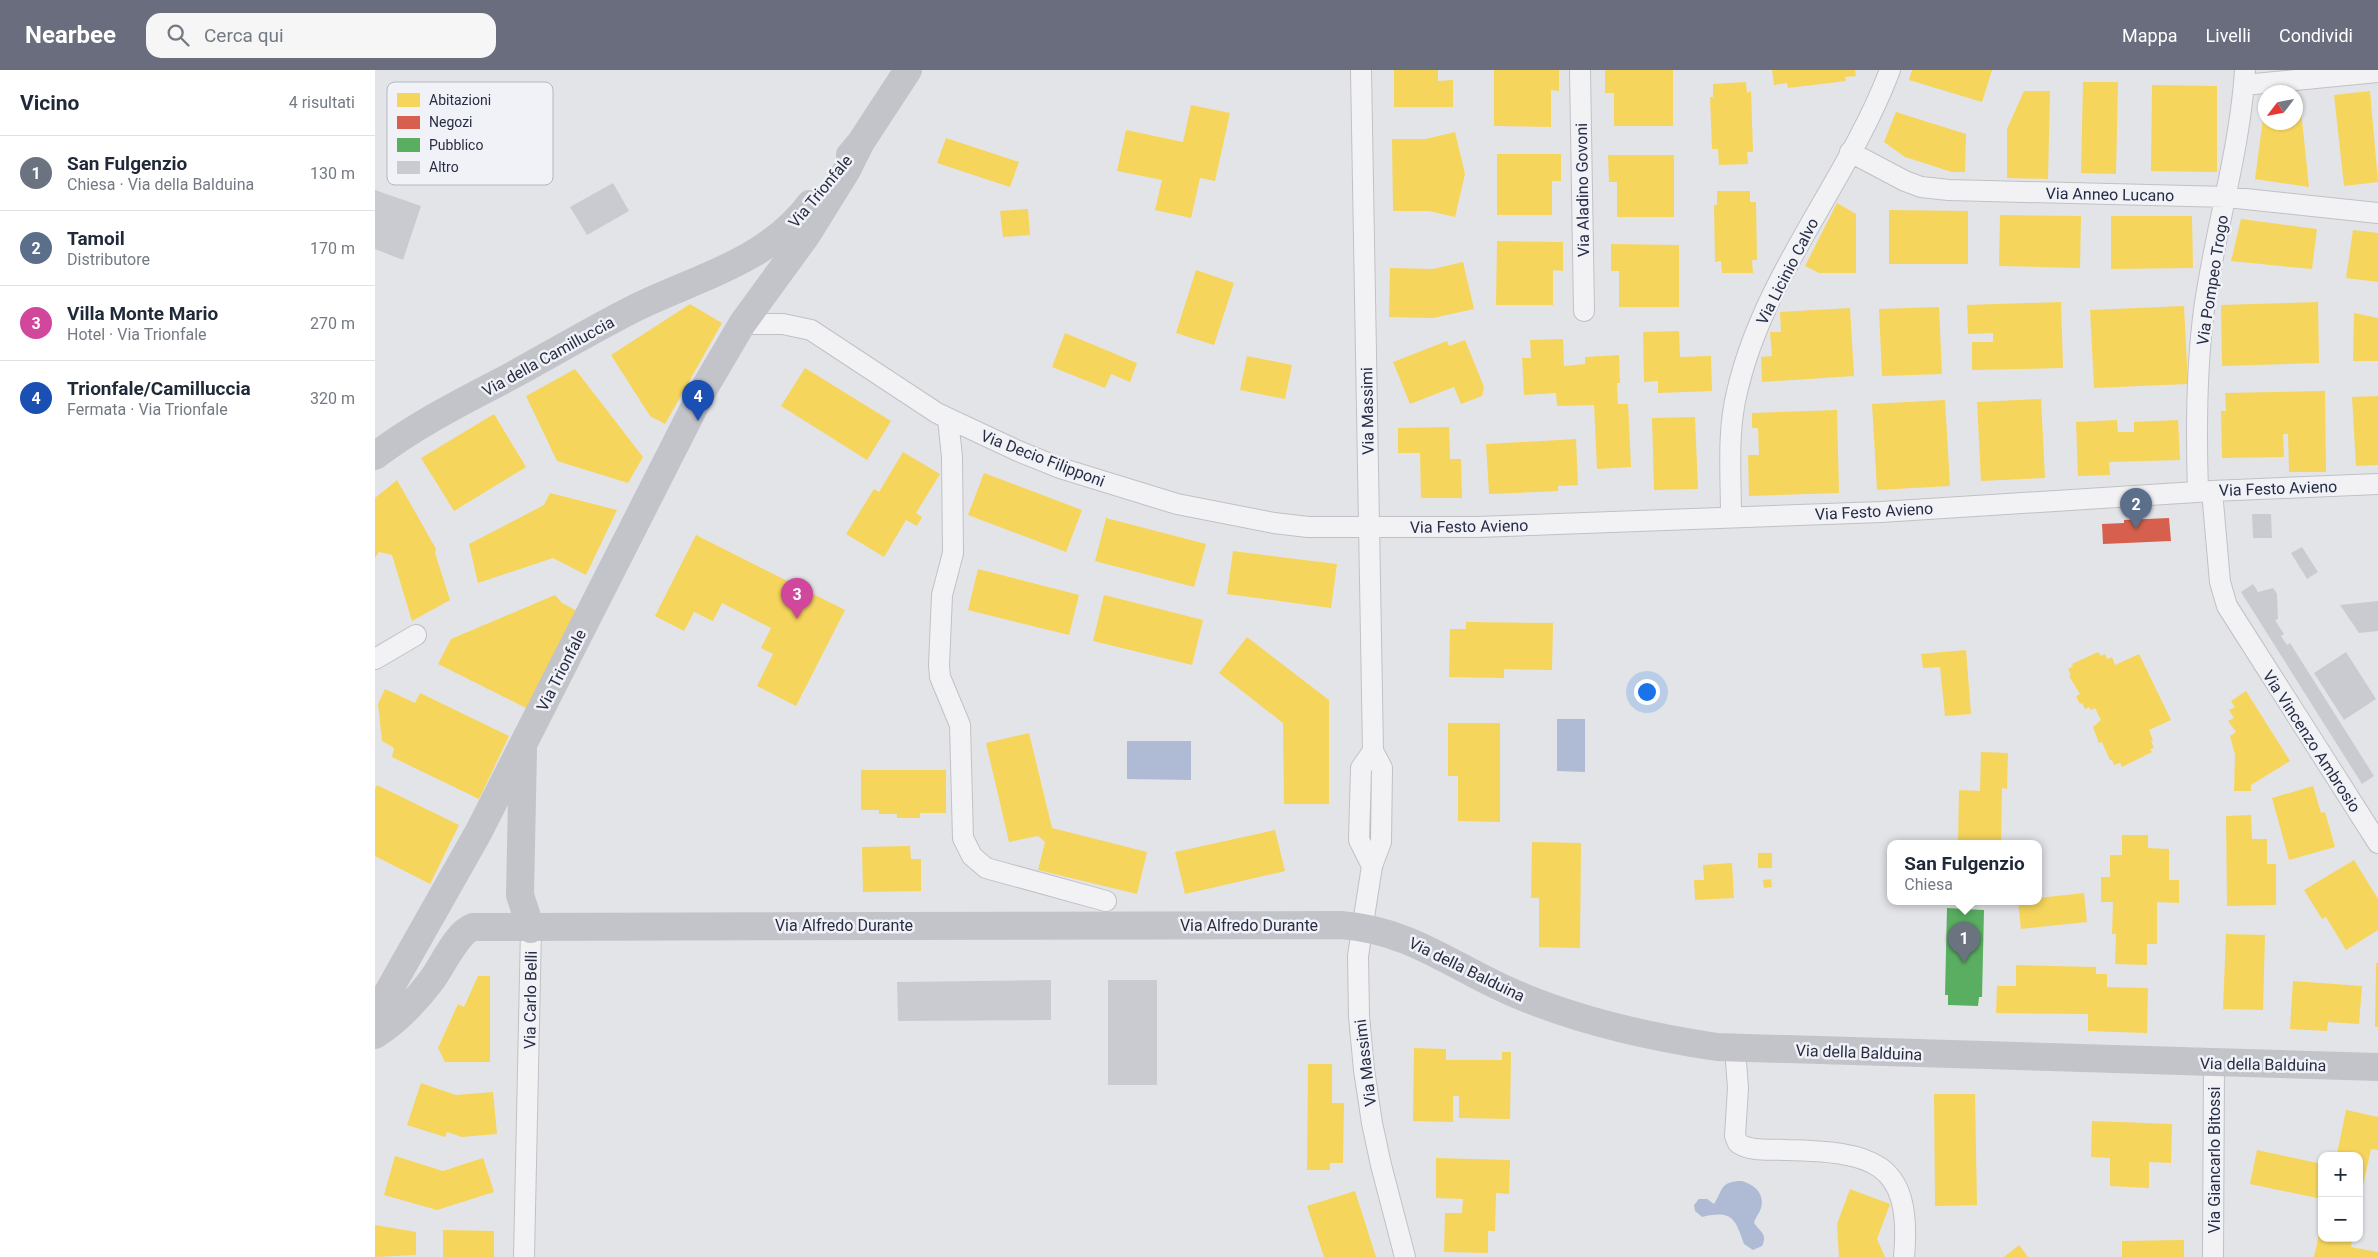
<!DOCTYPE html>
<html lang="it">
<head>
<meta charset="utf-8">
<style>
	body { margin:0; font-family:Roboto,sans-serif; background:#f6f6f7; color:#1f2937 }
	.controls { position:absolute; right:15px; bottom:15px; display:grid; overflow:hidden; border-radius:10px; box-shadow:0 1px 4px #0004 }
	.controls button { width:45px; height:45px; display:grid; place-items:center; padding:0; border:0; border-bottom:1px solid #e0e1e3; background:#fff; color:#1f2937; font:25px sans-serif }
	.compass { position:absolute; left:1883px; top:15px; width:45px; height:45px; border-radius:50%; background:#fff; box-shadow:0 1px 4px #0004; rotate:238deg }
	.you { position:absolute; left:1271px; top:621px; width:18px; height:18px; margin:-12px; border:4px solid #fff; border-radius:50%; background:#1a73e8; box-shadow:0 0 0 8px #1a73e833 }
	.badge { display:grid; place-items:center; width:32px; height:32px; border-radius:50%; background:#696d7d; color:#fff; font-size:16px; font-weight:700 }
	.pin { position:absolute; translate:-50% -41px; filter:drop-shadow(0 1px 2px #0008) }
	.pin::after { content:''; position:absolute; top:26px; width:18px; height:15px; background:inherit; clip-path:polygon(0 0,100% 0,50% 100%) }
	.popup { position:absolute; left:1512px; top:770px; width:155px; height:65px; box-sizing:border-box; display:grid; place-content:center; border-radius:10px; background:#fff; filter:drop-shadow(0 1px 4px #0005); font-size:16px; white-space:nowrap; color:#747a83 }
	.popup b { font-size:19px; color:#1f2937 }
	.popup::after { content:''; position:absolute; left:50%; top:100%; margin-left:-10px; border:10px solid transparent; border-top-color:#fff }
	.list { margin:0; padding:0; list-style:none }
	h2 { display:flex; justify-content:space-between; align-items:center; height:65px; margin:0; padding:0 20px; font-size:21px }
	h2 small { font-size:16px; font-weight:400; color:#747a83 }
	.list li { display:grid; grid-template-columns:32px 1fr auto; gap:15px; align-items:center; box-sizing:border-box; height:75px; padding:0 20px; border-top:1px solid #e0e1e3 }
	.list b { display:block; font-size:19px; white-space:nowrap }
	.list p { margin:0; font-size:16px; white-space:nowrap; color:#747a83 }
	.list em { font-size:16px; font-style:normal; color:#747a83 }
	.icon { flex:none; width:28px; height:28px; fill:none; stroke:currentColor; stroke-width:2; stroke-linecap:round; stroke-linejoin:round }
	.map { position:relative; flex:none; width:2003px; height:1187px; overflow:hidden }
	header { display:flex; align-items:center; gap:30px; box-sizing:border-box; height:70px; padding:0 25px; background:#696d7d; color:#fff }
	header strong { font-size:24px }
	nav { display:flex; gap:28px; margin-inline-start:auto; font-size:18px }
	.search { width:350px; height:45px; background:#f6f6f7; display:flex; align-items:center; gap:12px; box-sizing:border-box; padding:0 18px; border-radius:15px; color:#747a83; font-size:19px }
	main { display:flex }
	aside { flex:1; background:#fff }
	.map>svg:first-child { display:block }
	.water { fill:#afbbd5 }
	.homes { fill:#f6d55c }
	.shops { fill:#d6604d }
	.public { fill:#5aae61 }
	.building { fill:#cacbd0 }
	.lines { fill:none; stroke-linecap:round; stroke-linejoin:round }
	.street-casing { stroke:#c0c1c6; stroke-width:22 }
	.street { stroke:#f2f2f5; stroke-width:20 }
	.secondary { stroke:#c3c4ca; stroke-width:28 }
	.labels { text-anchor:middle; stroke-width:5; stroke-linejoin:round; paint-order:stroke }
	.street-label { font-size:16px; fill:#282d43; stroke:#f0f2f8 }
	.key { fill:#f0f2f8; stroke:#b4b7c2; stroke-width:1 }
	.key-label { font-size:14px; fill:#282d43 }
</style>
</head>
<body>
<header>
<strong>Nearbee</strong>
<div class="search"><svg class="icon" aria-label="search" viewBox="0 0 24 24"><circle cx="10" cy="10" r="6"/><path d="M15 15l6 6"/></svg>Cerca qui</div>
<nav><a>Mappa</a><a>Livelli</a><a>Condividi</a></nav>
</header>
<main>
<aside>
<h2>Vicino<small>4 risultati</small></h2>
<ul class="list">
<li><span class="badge" style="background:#6b7280">1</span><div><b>San Fulgenzio</b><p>Chiesa · Via della Balduina</p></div><em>130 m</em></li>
<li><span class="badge" style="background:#5c6f8a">2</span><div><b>Tamoil</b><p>Distributore</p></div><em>170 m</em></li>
<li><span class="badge" style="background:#d1479c">3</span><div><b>Villa Monte Mario</b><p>Hotel · Via Trionfale</p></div><em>270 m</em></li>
<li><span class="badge" style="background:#1a4fb4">4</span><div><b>Trionfale/Camilluccia</b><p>Fermata · Via Trionfale</p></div><em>320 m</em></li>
</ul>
</aside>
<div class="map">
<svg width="2003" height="1187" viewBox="0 0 2003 1187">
	<rect width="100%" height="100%" fill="#e3e4e8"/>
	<path class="water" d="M 1182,649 L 1210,649 L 1210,702 L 1182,701 Z
		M 752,671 L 816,671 L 816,710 L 752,709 Z
		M 1367,1111 C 1380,1115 1390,1124 1386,1138 C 1384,1144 1380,1148 1379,1153 C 1385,1162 1393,1164 1387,1176 L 1378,1180 L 1369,1174 C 1360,1148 1357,1140 1327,1147 L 1320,1141 L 1319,1135 L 1324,1129 L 1332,1129 L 1339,1134 C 1348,1120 1345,1111 1367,1111 Z"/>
	<path class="homes" d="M 1019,0 L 1063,0 L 1063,11 L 1078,10 L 1078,37 L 1019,37 Z
		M 1119,0 L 1184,0 L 1184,21 L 1176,20 L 1176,57 L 1119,56 Z
		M 1230,0 L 1298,0 L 1298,56 L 1239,56 L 1239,23 L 1230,23 Z
		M 1397,0 L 1480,0 L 1481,6 L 1470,7 L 1471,11 L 1413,18 L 1412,13 L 1399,15 Z
		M 1537,0 L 1617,0 L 1607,32 L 1534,10 Z
		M 1371,12 L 1372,23 L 1376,21 L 1378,82 L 1372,82 L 1373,94 L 1344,95 L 1343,79 L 1337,79 L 1335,27 L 1338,27 L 1338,14 Z
		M 1708,12 L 1743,12 L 1741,104 L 1706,103 Z
		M 1777,15 L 1842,16 L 1842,102 L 1776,101 Z
		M 1649,21 L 1675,21 L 1673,109 L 1632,108 L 1632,59 Z
		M 1995,21 L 2003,112 L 1969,116 L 1959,25 Z
		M 1925,31 L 1934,117 L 1880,109 L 1889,41 L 1890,52 L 1920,52 L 1920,32 Z
		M 816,35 L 855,43 L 840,111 L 825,108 L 816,148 L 780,140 L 787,110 L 742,101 L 751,60 L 808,72 Z
		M 1521,42 L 1591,64 L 1590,102 L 1577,102 L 1530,87 L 1509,72 Z
		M 1080,62 L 1090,104 L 1080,147 L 1054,141 L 1018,141 L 1017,69 L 1051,69 Z
		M 571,68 L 644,92 L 635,117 L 562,93 Z
		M 1122,84 L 1186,84 L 1186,111 L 1177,111 L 1177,145 L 1122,145 Z
		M 1233,85 L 1299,85 L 1299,147 L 1242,147 L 1242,112 L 1234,112 Z
		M 1342,121 L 1375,121 L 1375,132 L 1381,132 L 1382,190 L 1377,190 L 1378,203 L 1347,203 L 1346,191 L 1340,192 L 1339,135 L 1342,135 Z
		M 1462,133 L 1481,144 L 1481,203 L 1444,203 L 1430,196 Z
		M 653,139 L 655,165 L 628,167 L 625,141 Z
		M 1514,140 L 1593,141 L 1593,194 L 1514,194 Z
		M 1625,145 L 1706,146 L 1705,198 L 1624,196 Z
		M 1736,146 L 1817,146 L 1818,198 L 1736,199 Z
		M 1866,149 L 1942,159 L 1937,199 L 1856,191 Z
		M 1978,160 L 2003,163 L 2003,212 L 1971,208 Z
		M 1122,171 L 1188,172 L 1188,201 L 1178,200 L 1178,235 L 1121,235 Z
		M 1236,174 L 1304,175 L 1304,237 L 1244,237 L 1244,201 L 1236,201 Z
		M 1088,192 L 1099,239 L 1058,248 L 1014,247 L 1015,198 L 1058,199 Z
		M 821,200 L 859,213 L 839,275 L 801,263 Z
		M 1686,232 L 1688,298 L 1597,300 L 1597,272 L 1618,272 L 1618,263 L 1593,264 L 1592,235 Z
		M 1943,232 L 1944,293 L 1847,296 L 1846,235 Z
		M 315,234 L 347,253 L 290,354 L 275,346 L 236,285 Z
		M 1809,236 L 1813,314 L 1719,318 L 1715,240 Z
		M 1564,237 L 1567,304 L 1507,306 L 1504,239 Z
		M 1475,238 L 1479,306 L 1387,312 L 1386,287 L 1397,286 L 1395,262 L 1406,262 L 1405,242 Z
		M 1979,243 L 2003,248 L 2003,291 L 1978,291 Z
		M 1304,261 L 1305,287 L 1336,286 L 1337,321 L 1283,323 L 1283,311 L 1269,312 L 1268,262 Z
		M 690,263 L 762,293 L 755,312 L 736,304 L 730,318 L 677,297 Z
		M 1188,269 L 1189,296 L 1210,294 L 1210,287 L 1244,285 L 1245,313 L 1242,313 L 1243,334 L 1253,334 L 1256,397 L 1222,399 L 1219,335 L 1182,336 L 1181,323 L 1149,325 L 1147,288 L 1156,288 L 1155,270 Z
		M 1090,270 L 1109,317 L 1107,326 L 1086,334 L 1079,317 L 1035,334 L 1018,292 L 1072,271 L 1074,276 Z
		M 872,286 L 917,295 L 910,329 L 865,320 Z
		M 430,298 L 516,351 L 492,390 L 406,336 Z
		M 200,299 L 268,387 L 253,413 L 182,391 L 151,326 Z
		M 1950,321 L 1951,402 L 1914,402 L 1913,364 L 1908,364 L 1909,387 L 1847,388 L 1846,341 L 1851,341 L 1850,323 Z
		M 2003,326 L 2003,395 L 1981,396 L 1977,327 Z
		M 1666,329 L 1670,408 L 1606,411 L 1602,332 Z
		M 1570,330 L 1575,416 L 1502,420 L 1497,334 Z
		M 1462,340 L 1464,423 L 1374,426 L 1373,385 L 1384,385 L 1383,358 L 1377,358 L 1377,343 Z
		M 119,344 L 151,397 L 79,441 L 46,388 Z
		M 1320,347 L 1323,419 L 1279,420 L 1277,348 Z
		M 1742,350 L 1743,362 L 1759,362 L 1759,352 L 1803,350 L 1805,390 L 1734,392 L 1735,405 L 1703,406 L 1701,352 Z
		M 1074,357 L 1075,389 L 1086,389 L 1087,428 L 1046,428 L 1045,383 L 1023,383 L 1023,358 Z
		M 1201,369 L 1203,415 L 1183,416 L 1183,421 L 1114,424 L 1111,374 Z
		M 528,382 L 565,404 L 541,443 L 547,447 L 542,456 L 531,450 L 509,487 L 471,464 L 499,419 L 504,422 Z
		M 609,403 L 707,440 L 691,482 L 593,445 Z
		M 22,410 L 61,479 L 60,483 L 75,530 L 37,551 L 17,485 L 4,482 L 0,488 L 0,428 Z
		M 175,423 L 242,440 L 211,505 L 178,488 L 103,513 L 94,474 L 169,435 Z
		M 731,448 L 831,474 L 819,517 L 720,491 Z
		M 321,465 L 470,540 L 421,636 L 382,616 L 398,584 L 386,578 L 396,558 L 347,533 L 338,551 L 319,542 L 309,561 L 280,546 Z
		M 858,481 L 962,494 L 956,538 L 852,524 Z
		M 603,499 L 704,525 L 694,565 L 593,540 Z
		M 180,525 L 187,533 L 202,541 L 153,639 L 63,594 L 76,569 Z
		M 729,525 L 828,550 L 817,595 L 718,571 Z
		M 1091,552 L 1178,553 L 1177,600 L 1129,599 L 1129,608 L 1074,607 L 1075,559 L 1091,559 Z
		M 872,567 L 954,630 L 954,734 L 909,734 L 908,653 L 844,603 Z
		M 1591,580 L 1596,644 L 1570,646 L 1565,597 L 1548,598 L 1546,584 Z
		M 1723,582 L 1726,586 L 1730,584 L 1732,589 L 1737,587 L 1740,595 L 1764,584 L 1796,650 L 1774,660 L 1778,670 L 1776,671 L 1779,678 L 1775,679 L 1777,682 L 1747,697 L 1745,693 L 1739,695 L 1737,690 L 1735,690 L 1727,672 L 1724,673 L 1718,657 L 1726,650 L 1720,638 L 1716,640 L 1714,637 L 1710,639 L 1707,633 L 1705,634 L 1701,626 L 1705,624 L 1694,606 L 1696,605 L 1693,599 L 1698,596 L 1697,594 Z
		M 10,619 L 40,633 L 45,623 L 134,666 L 104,729 L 17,687 L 19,678 L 7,671 L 3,634 Z
		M 1871,621 L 1915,691 L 1876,715 L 1876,721 L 1859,721 L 1860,685 L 1855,666 L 1861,662 L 1853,651 L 1859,648 L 1854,640 L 1860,637 L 1856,631 Z
		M 1073,653 L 1125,653 L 1125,752 L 1083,751 L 1083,706 L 1073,706 Z
		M 654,663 L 677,758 L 772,782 L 762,824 L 663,800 L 670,772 L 663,766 L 634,772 L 611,673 Z
		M 1606,682 L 1633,683 L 1632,719 L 1627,718 L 1626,774 L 1583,774 L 1584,720 L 1605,721 Z
		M 486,700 L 571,700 L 571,743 L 545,743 L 545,748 L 522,748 L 522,744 L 504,744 L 504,740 L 486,740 Z
		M 2,715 L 84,755 L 55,814 L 0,786 L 0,720 Z
		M 1938,716 L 1946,743 L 1950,742 L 1960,777 L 1914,790 L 1897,728 Z
		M 1876,745 L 1877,769 L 1892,769 L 1892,794 L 1901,794 L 1901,835 L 1852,836 L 1851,746 Z
		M 900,760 L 910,801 L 810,824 L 800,782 Z
		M 1747,765 L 1773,765 L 1773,778 L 1794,779 L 1794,810 L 1804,810 L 1804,833 L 1782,832 L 1782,874 L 1772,874 L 1772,895 L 1740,894 L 1741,864 L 1737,864 L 1738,832 L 1726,832 L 1726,807 L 1735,807 L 1735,785 L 1747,785 Z
		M 1157,772 L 1206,773 L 1205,878 L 1164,877 L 1164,828 L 1156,828 Z
		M 535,776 L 536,789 L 546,789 L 546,821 L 488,822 L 487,777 Z
		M 1383,783 L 1397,783 L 1397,798 L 1383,798 Z
		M 1979,790 L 2003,829 L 2003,860 L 1971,880 L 1951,847 L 1947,849 L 1929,820 Z
		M 1357,793 L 1359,828 L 1320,830 L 1319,810 L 1329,810 L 1328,795 Z
		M 1396,809 L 1397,817 L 1389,818 L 1388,810 Z
		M 1709,823 L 1712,852 L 1646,859 L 1643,832 L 1663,832 L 1663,828 Z
		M 1851,864 L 1890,865 L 1888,940 L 1848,939 Z
		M 2001,893 L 2003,893 L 2003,957 L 2000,957 Z
		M 1641,895 L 1721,897 L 1721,904 L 1732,904 L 1732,917 L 1773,918 L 1772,963 L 1713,961 L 1713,944 L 1621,943 L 1622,916 L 1641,916 Z
		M 103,906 L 115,906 L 115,992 L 70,992 L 63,978 L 83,934 L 89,937 Z
		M 1918,911 L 1987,916 L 1984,954 L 1953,952 L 1952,961 L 1915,959 Z
		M 1039,978 L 1071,979 L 1071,990 L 1127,990 L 1127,982 L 1136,982 L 1135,1049 L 1084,1048 L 1084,1026 L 1078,1026 L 1078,1052 L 1038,1051 Z
		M 933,994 L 957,994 L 957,1033 L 969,1033 L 968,1093 L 955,1093 L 955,1100 L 932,1100 Z
		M 46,1013 L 81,1025 L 118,1022 L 122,1064 L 87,1067 L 72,1062 L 70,1067 L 32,1055 Z
		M 1559,1024 L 1600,1024 L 1602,1135 L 1560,1136 Z
		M 1971,1040 L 2003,1047 L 2003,1080 L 1996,1079 L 1985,1130 L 1984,1086 L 1962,1084 Z
		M 1717,1051 L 1797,1054 L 1796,1093 L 1774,1092 L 1774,1118 L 1735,1116 L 1735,1088 L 1716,1087 Z
		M 1882,1080 L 1947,1094 L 1947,1129 L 1875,1114 Z
		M 20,1086 L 68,1101 L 108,1088 L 119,1122 L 62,1140 L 9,1125 Z
		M 1061,1088 L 1135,1090 L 1134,1124 L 1121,1123 L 1120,1161 L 1113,1161 L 1113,1183 L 1069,1182 L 1070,1143 L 1087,1143 L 1088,1129 L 1061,1128 Z
		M 1475,1119 L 1515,1134 L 1502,1169 L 1510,1187 L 1464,1187 L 1462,1154 Z
		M 980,1121 L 1001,1187 L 949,1187 L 932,1136 Z
		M 0,1155 L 41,1162 L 41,1185 L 0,1187 Z
		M 1946,1155 L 1947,1168 L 1977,1168 L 1976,1177 L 2003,1182 L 2003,1187 L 1939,1187 Z
		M 68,1160 L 119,1161 L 119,1187 L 68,1187 Z
		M 1809,1170 L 1809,1187 L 1747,1187 L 1747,1171 Z
		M 1644,1175 L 1653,1187 L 1629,1187 Z"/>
	<path class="shops" d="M 1794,448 L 1796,471 L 1728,474 L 1727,454 L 1749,453 L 1749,450 Z"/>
	<path class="public" d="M 1572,838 L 1609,840 L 1607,927 L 1604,927 L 1603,936 L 1573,935 L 1573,925 L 1570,925 Z"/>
	<path class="building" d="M 238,113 L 254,141 L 212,165 L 195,137 Z
		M 0,120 L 46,136 L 28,190 L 0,179 Z
		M 1877,444 L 1896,444 L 1897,468 L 1878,468 Z
		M 1927,477 L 1943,502 L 1932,509 L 1916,483 Z
		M 1878,514 L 1883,522 L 1898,518 L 1902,524 L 1903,549 L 1900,550 L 1909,564 L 1906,566 L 1912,575 L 1915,573 L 1999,706 L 1987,714 L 1866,522 Z
		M 2003,531 L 2003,561 L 1984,563 L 1965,535 Z
		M 1971,582 L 2001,629 L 1969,650 L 1939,603 Z
		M 676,910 L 676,950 L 523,951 L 522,912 Z
		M 733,910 L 782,910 L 782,1015 L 733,1015 Z"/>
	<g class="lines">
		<g class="street-casing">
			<path id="street" d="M 986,0 L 998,681 L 1007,698 L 1006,772 L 997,796 L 983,886 L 984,946 L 989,1000 L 997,1053 L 1006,1095 L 1030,1187
				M 1205,0 L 1209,241
				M 1869,15 L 2003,2
				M 1475,82 L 1530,111 L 1546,117 L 1574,120 L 1852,127 L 2003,143
				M 367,254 L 408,254 L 436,260 L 562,343 L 643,381 L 685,398 L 802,434 L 899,453 L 933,457 L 1102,457 L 1506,442 L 1837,421 L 2003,414
				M 573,349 L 577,387 L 578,483 L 567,525 L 564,595 L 565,607 L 585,655 L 588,768 L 597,786 L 611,798 L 731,831
				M 1837,421 L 1845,512 L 1852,536 L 2003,773
				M 1823,422 C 1821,362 1821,300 1829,240 C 1840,159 1865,81 1870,0
				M 1356,447 C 1356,405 1352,362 1362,322 C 1389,204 1473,111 1515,0
				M 0,589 L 41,565
				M 997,796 L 984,770 L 986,698 L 998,681
				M 1360,978 L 1363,1018 L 1360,1066 L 1363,1073 C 1376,1082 1394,1079 1411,1080 C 1495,1082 1538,1089 1529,1187
				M 149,1187 L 156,859
				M 1838,1187 L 1839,993"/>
		</g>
		<use href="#street" class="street"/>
		<path class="secondary" d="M 475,85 L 486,72 L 533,0
			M 0,386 C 43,353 91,330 138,305 C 178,283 217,260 258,239 C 322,207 389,194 435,134
			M 148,680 L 145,825 L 156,859
			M 0,945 L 103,763 L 327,322 L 367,254 L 431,166 L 472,100 L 486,72
			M 0,965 C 22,951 40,932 56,911 C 67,897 81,863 98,857 L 966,855 C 1041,861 1082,901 1148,927 C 1211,953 1275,967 1342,977 L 2003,997"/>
	</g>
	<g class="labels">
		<g class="street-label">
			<text transform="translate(1207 120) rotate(-91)" y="6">Via Aladino Govoni</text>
			<text transform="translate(445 121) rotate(-50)" y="6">Via Trionfale</text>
			<text transform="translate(1735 124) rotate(1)" y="6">Via Anneo Lucano</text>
			<text transform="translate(1412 201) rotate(-63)" y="6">Via Licinio Calvo</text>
			<text transform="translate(1837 210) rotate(-81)" y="6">Via Pompeo Trogo</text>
			<text transform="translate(173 286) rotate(-29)" y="6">Via della Camilluccia</text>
			<text transform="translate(992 341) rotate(-91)" y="6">Via Massimi</text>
			<text transform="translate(668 388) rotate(21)" y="6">Via Decio Filipponi</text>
			<text transform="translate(1903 418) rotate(-2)" y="6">Via Festo Avieno</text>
			<text transform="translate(1499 441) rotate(-3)" y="6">Via Festo Avieno</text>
			<text transform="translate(1094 456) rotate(-1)" y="6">Via Festo Avieno</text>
			<text transform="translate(186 600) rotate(-63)" y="6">Via Trionfale</text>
			<text transform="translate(1937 671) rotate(57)" y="6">Via Vincenzo Ambrosio</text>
			<text x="469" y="861">Via Alfredo Durante</text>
			<text x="874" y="861">Via Alfredo Durante</text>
			<text transform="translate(1092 899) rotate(26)" y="6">Via della Balduina</text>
			<text transform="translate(155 930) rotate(-89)" y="6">Via Carlo Belli</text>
			<text transform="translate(1484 982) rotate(2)" y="6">Via della Balduina</text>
			<text transform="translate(990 993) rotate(-97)" y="6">Via Massimi</text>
			<text transform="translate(1888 994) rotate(1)" y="6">Via della Balduina</text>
			<text transform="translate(1839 1090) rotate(-90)" y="6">Via Giancarlo Bitossi</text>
		</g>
	</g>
	<rect x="12" y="12" width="166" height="103" rx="8" class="key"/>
	<rect x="22" y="23" width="23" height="14" fill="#f6d55c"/>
	<rect x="22" y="46" width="23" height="13" fill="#d6604d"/>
	<rect x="22" y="68" width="23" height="14" fill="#5aae61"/>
	<rect x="22" y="91" width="23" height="13" fill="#cacbd0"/>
	<g class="key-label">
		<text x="54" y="35">Abitazioni</text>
		<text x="54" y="57">Negozi</text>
		<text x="54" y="80">Pubblico</text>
		<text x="54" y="102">Altro</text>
	</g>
</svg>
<div class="controls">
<button>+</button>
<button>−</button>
</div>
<svg class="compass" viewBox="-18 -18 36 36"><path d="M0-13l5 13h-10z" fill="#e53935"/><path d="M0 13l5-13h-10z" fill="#747a83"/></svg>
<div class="you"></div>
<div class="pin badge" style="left:1589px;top:893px;background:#6b7280">1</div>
<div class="popup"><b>San Fulgenzio</b>Chiesa</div>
<div class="pin badge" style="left:1761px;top:459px;background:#5c6f8a">2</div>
<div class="pin badge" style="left:422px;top:549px;background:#d1479c">3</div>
<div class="pin badge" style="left:323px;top:351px;background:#1a4fb4">4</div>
</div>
</main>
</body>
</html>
